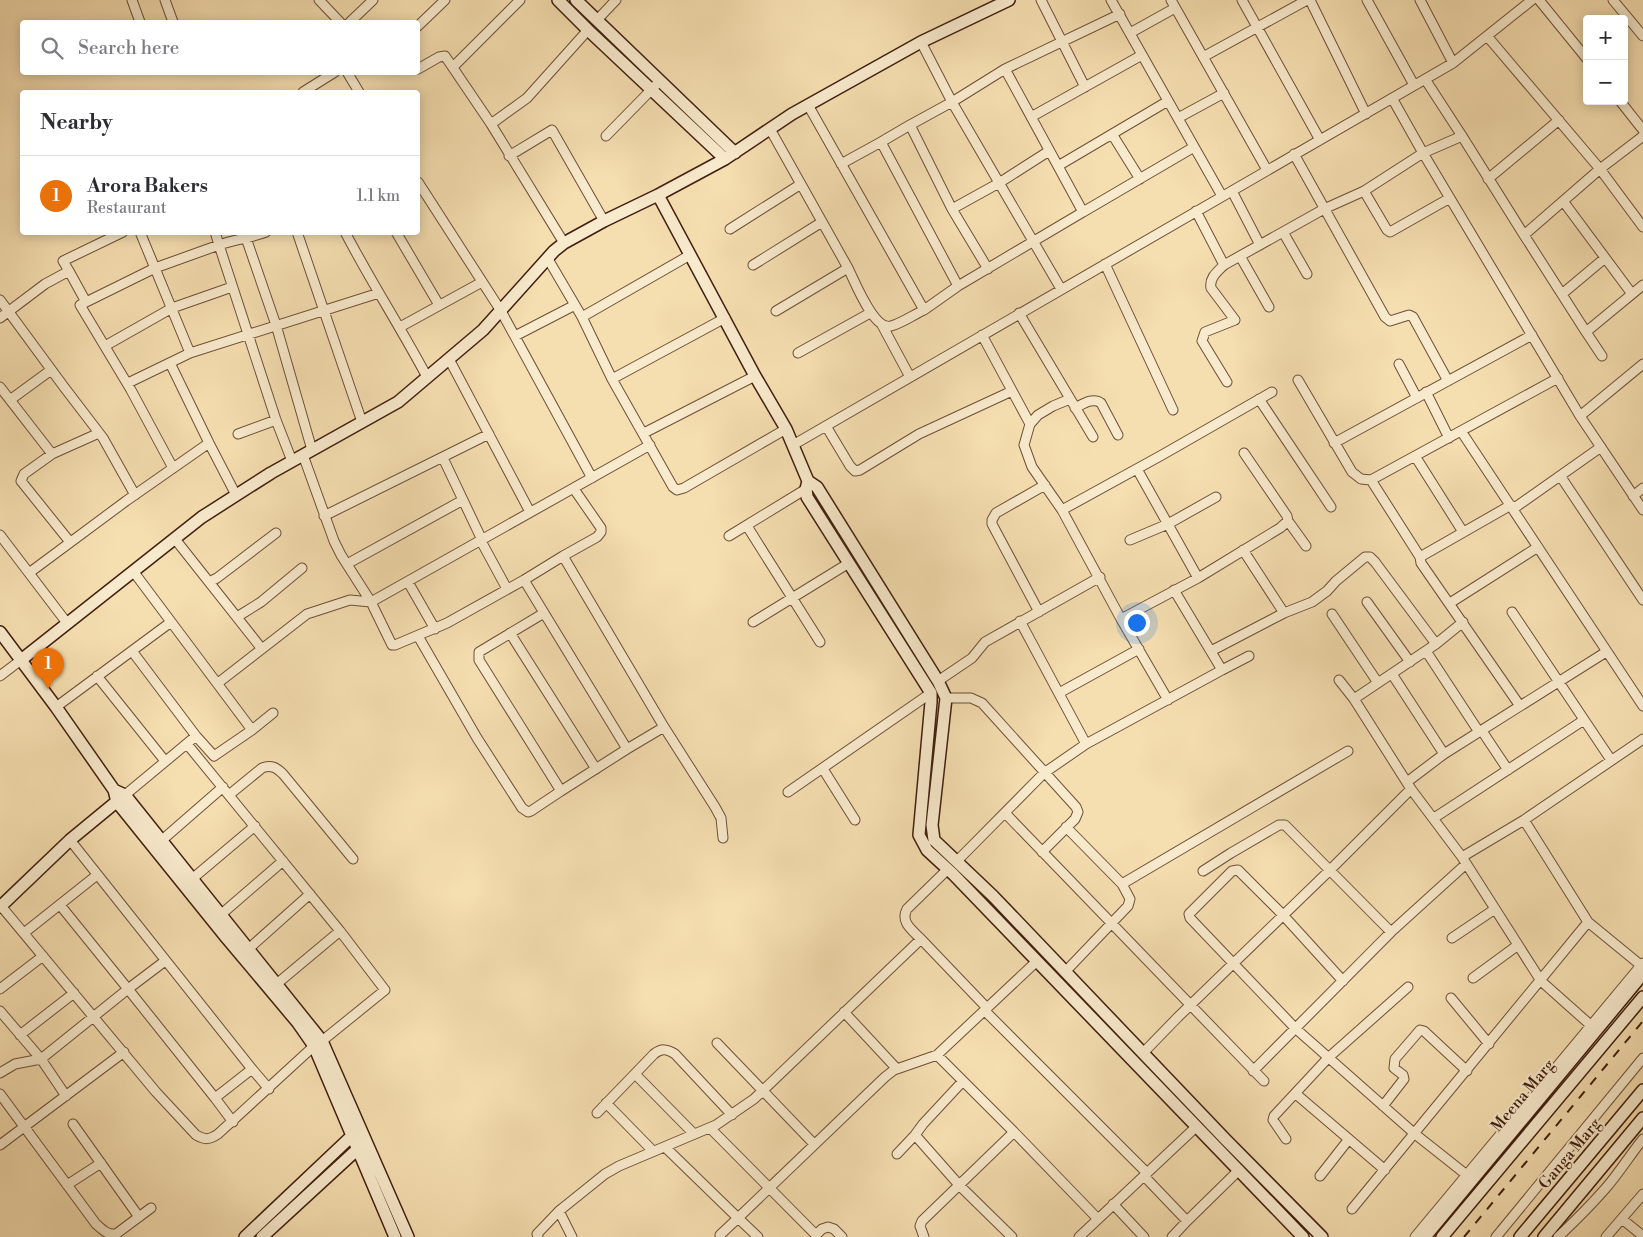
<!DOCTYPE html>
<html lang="en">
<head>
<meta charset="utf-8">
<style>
	body { margin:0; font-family:"Libre Bodoni",serif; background:#f7f7f7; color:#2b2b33 }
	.controls { position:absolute; right:15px; top:15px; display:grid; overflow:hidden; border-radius:5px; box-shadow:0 2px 12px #0003 }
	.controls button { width:45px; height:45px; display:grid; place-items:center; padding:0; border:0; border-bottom:1px solid #e1e1e2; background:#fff; color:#2b2b33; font:25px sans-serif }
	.you { position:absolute; left:1136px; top:622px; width:18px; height:18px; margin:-12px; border:4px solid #fff; border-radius:50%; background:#1a73e8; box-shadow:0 0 0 8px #1a73e833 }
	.badge { display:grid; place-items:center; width:32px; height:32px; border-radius:50%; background:#2563eb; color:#fff; font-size:16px; font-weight:700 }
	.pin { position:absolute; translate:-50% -41px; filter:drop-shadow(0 1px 2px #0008) }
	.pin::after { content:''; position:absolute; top:26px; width:18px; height:15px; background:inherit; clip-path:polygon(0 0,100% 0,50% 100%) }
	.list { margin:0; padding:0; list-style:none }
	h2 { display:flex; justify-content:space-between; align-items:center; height:65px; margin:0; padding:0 20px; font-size:21px }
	h2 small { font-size:16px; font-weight:400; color:#7c7c81 }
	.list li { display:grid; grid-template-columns:32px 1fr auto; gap:15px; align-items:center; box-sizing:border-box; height:80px; padding:0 20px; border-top:1px solid #e1e1e2 }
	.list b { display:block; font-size:19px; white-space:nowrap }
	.list p { margin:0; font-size:16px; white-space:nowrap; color:#7c7c81 }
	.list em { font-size:16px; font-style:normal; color:#7c7c81 }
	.icon { flex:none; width:28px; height:28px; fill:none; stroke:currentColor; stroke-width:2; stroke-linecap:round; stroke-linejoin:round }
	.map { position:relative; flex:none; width:1643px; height:1237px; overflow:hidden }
	.search { position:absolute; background:#fff; box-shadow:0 2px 12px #0003; left:20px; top:20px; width:400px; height:55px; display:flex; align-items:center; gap:12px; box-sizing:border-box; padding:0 18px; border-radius:5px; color:#7c7c81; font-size:19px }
	.panel { position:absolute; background:#fff; box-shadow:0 2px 12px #0003; left:20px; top:90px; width:400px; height:145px; border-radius:5px }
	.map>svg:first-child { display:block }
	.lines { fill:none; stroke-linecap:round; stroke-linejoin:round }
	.street-casing { stroke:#6e4f37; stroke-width:11 }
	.secondary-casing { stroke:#411f0f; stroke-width:14 }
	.street { stroke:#f8eacc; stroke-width:9 }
	.secondary { stroke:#f8eacc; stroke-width:11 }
	.rail { stroke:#411f0f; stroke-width:2; stroke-dasharray:9 9; stroke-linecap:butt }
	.labels { text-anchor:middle; stroke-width:4; stroke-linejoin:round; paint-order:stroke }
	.street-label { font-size:16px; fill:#411f0f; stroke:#f8eacc }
</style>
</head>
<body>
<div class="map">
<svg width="1643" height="1237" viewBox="0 0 1643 1237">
	<rect width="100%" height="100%" fill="#f5deb0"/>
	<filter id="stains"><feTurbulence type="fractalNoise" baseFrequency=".004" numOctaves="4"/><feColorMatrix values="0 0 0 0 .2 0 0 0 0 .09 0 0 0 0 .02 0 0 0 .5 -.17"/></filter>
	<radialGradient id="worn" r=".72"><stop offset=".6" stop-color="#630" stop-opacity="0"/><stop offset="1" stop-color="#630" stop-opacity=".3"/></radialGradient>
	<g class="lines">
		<g class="street-casing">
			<path id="street" d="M 132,0 L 140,22
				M 165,0 L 173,22
				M 319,0 L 340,22
				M 1041,0 L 1085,87
				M 1111,0 L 1222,196
				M 1171,0 L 1267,170
				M 1242,0 L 1320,140
				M 1310,0 L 1366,114
				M 1367,0 L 1414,85
				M 1420,0 L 1453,63
				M 1539,0 L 1587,59
				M 1613,0 L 1643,36
				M 1120,14 L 1005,69 L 1083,212 L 1194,147
				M 597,20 L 616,0
				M 350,22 L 373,0
				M 418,26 L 445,0
				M 1130,33 L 1175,8
				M 1487,36 L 1600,169 L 1643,227
				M 921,42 L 952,102 L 1061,289
				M 1203,57 L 1307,0
				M 453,67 L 520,0
				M 418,69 L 439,57 L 445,56 L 491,124 L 564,243
				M 347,72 L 359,92
				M 303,92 L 335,72
				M 1392,98 L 1423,153 L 1580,416
				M 1620,101 L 1643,130
				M 808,105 L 924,310 L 958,286
				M 1031,117 L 1142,55
				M 1178,118 L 1224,93
				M 491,124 L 527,98 L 588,30
				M 910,125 L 952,102 L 1005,69
				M 770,129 L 848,268 L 776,311
				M 1112,134 L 1140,179
				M 606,136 L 655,86
				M 1462,136 L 1524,235 L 1600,169 L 1643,136
				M 1294,154 L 1385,317 L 1390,321 L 1409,315 L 1413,317 L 1448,381
				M 509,156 L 552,130 L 604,221
				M 841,164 L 881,142
				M 1058,166 L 1168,101
				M 1488,179 L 1559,120
				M 418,182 L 501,311 L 592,478
				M 1232,191 L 1260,245
				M 1364,191 L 1387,230 L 1390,232 L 1450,198
				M 1563,201 L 1632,294
				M 952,209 L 999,183 L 1049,151
				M 1196,211 L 1224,265 L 1324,209 L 1364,191 L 1423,153 L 1462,136 L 1425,79
				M 730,229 L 801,184
				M 140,232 L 190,353
				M 215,232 L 219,245 C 234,240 250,238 266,232
				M 244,232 L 276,325 L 312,450
				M 297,232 L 362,422
				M 345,232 C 371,282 401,328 427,377
				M 396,232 L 439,305
				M 1283,232 L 1307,274
				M 1524,235 L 1586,332 L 1643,285
				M 1240,256 L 1269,307
				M 548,259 L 582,317 L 612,379 L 673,487 L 677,490 L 684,488 L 786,429
				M 1105,264 L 1173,410
				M 753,265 L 822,222
				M 1224,265 C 1217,272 1209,278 1211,288 L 1235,320 L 1205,332 L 1202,341 L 1227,382
				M 848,268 C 855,282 874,331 891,326 C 902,323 913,315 924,310
				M 988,269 L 952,209 L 910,125 L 881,142 L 958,286 L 1083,212
				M 69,271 L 63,261 L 123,232
				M 1562,294 L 1605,258
				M 0,300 L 64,387 L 103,438 L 135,495
				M 1019,313 L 1093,437
				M 582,317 L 690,255
				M 0,318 L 45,284 L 69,271 L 86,302
				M 882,325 L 910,377
				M 400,327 L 482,282
				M 1586,332 L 1602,356
				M 982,335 L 1030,424
				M 515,336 L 575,305
				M 105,346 L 172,308 L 232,287
				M 798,353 L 870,313
				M 449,359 L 530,512
				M 170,363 L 209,443 L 236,495
				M 1399,364 L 1417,398
				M 1643,364 L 1580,416 L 1643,510
				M 612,379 L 725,318
				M 1298,380 L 1352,472 L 1361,479 L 1371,480 L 1558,378
				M 128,383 L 190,353 L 379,293
				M 0,387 L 52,454
				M 1426,392 L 1449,438
				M 1070,399 L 1053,406 L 1038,415 L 1030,424 L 1024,445 L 1032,467 L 1062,510 L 1162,455 L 1272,392
				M 1259,399 L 1331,507
				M 10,400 L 51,370
				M 1075,408 C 1083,404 1093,397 1101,403 L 1118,435
				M 826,426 L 850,466 L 855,471 L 860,470 L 919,434 L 1012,391
				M 1461,431 L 1643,706
				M 644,433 L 755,376
				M 238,434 L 276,420
				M 1334,443 L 1532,335
				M 793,445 L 1453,63 L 1532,0
				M 303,455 L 334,541 L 341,555 L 371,602 L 392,645 L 395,645 L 447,623 L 524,580
				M 1415,456 L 1463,532
				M 443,458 L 482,540
				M 173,468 L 131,390 L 80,305 L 155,268 L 219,245 L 276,420 L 292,461
				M 1561,477 L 1643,600
				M 1371,480 L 1420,557 L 1511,505
				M 1633,496 L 1643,488
				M 1513,509 L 1601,447
				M 1062,510 L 1121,619 L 1198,578 L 1137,469
				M 324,516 L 489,434
				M 1288,521 L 1306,546
				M 747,526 L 820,642
				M 0,535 L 67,623
				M 729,536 L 806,489
				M 175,539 L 262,649
				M 1130,540 L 1168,524 L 1216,497
				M 481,541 L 507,589
				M 70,542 L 21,481 L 24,474 L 52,454 L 99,433
				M 1243,550 L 1284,613
				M 563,556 L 524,580 L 627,749 L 664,727 L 563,556 L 597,537 L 601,532 L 601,528 L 574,489
				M 1420,557 L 1421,563 L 1520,706
				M 347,564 L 463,500
				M 29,573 L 126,501 L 209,443
				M 1198,578 L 1280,528 L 1288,521 L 1287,516 L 1244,453
				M 209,582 L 217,578 L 276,533
				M 408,582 L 435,629
				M 1367,602 L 1410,662
				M 1450,603 L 1538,547
				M 1039,612 L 992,524 L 992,520 L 996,513 L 1045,485
				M 1512,612 L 1611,760
				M 544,613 L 479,652 L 479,660 L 561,791 L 627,749
				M 1332,614 L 1378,683
				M 237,617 L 261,602 L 302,568
				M 1121,619 L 1168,700
				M 1020,621 L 1086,744
				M 753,622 L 849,563
				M 510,633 L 596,769
				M 418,636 L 477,738 L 522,808 L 528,812 L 531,811 L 561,791
				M 132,651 L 196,736
				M 1211,651 L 1284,613 L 1312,602 L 1327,591 L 1336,581 L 1365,557 L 1370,557 L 1375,562 L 1436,644
				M 1426,651 L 1479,732
				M 1222,670 L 1249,656
				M 1392,674 L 1444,754
				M 0,676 L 21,660
				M 97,676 L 165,761
				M 1339,680 L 1354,699 L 1411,789 L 1462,857 L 1541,981 L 1596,1030
				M 938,681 L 972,658 L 985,642 L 1100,577
				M 218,683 L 307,614 L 350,600 L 371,602 L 650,445
				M 1059,693 L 1139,649
				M 946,698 L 971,698 L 982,703 L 1076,807 L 1078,812 L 1075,819 L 1042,852
				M 1354,699 L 1436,644 L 1463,622
				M 56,707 L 171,622
				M 664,727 L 715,807 L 721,818 L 723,838
				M 252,730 L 273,713
				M 1482,731 L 1508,770
				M 187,744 L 340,931 L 385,990 L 322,1041
				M 823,769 L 855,820
				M 1407,782 L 1444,754 L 1606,652
				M 788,792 L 931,693
				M 125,795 L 196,736 L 214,756 L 252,730 L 133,571
				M 229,795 L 262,768 C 271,764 277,768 283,774 L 353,859
				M 1005,813 L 1264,1081
				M 1434,818 L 1584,720
				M 1524,820 L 1588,922 L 1643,967
				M 1066,827 L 1122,884 L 1348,751
				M 70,840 L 252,1069 L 215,1098 L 128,989 L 165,961
				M 161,841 L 223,787
				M 1462,857 L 1524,820 L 1643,739
				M 957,861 L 1044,773 L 1086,744 L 1222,670 L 1174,590
				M 1203,871 L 1231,853 L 1279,825 L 1285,825 L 1391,932 L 1253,1071
				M 192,879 L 255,826
				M 1,906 L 156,1092 L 196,1135 C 205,1140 209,1140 218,1134 L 314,1046
				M 217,918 L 283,861
				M 1391,932 L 1466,864
				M 24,933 L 97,875
				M 1452,938 L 1495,909
				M 921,939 L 987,1008
				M 245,952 L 310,894
				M 1065,972 L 1128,906 L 1130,899 L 1122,884
				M 1473,978 L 1518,945
				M 1343,981 L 1283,915 L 1238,870 L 1232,871 L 1189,914 L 1190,918 L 1295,1028 L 1415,1134 L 1473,1180
				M 273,987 L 340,931
				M 0,989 L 43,956
				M 1451,998 L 1489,1044
				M 0,1011 L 41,1059 L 66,1096
				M 985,1011 L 1147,1173
				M 844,1012 L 897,1069
				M 20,1035 L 74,993
				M 717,1043 L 814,1144
				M 1143,1053 L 1178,1017 L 1330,870 L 1411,789
				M 937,1055 L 1014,1132
				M 252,1069 L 269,1089
				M 0,1073 L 15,1064 L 41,1059 L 128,989 L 60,905
				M 635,1074 L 694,1134
				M 963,1081 L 923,1124 L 915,1135 L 960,1186 L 1012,1237
				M 0,1094 L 96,1224 C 103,1230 107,1235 116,1234 L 151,1208
				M 1296,1094 L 1385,1170
				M 215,1098 L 233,1122
				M 606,1103 L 653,1151
				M 1383,1106 L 1404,1079 L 1403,1075 L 1394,1068 L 1395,1059 L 1420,1030 L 1424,1031 L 1467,1071
				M 597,1113 L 654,1054 C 662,1048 667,1049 675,1054 L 732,1115
				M 73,1124 L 139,1217
				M 710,1128 L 816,1235 L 822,1229 L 828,1227 L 834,1229 L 842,1237
				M 1286,1139 L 1273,1120 L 1274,1116 L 1328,1058 L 1408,987
				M 0,1145 L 124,1052
				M 665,1147 L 738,1218 L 885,1077 L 894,1070 L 937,1055 L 1037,961
				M 897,1154 L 915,1135
				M 1144,1176 L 1187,1221 L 1239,1170
				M 1320,1176 L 1349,1139
				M 67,1185 L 101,1163
				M 1113,1204 L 1144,1237
				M 1352,1209 L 1588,922
				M 559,1211 L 572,1237
				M 1622,1219 L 1643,1236
				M 720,1235 L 738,1218 L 758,1237
				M 538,1237 L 537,1234 L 559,1211 L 605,1174 L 619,1166 L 716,1125 L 754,1099 L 921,939 C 912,930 900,922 907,909 L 948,869
				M 924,1237 L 920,1226 L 922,1221 L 1014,1132 L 1098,1219
				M 1079,1237 L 1197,1126
				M 1172,1237 L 1187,1221
				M 1415,1237 L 1643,963
				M 1496,1237 L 1643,1058
				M 1558,1237 C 1574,1222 1590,1206 1605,1189 C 1619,1173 1630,1155 1643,1139
				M 1606,1237 L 1643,1194"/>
		</g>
		<g class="secondary-casing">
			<path id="secondary" d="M 558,0 L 588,30 L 725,159
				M 576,0 L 735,153
				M 658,195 L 755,376 L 786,429 L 808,481 L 817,487 L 938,681 L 946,698 L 932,825 L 934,840 L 993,896 L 1226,1140 L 1322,1237
				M 808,481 L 806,489 L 807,497 L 931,693 L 931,702 L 919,835 L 927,850 L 953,874 L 1303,1237
				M 0,632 L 56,707 L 114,790 L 117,802 L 225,936 L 298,1023 L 314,1046 L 395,1237
				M 21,660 L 202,517 L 271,473 L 398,402 L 483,330 L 554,251 L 564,243 L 604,221 L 658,195 L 725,159 L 792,114 L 921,42 L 1009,0
				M 114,790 L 125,795 L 322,1041 L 408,1237
				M 0,907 L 70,840 L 121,798
				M 245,1237 L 356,1132
				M 262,1237 L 362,1145
				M 1425,1237 L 1643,974
				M 1442,1237 L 1643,997
				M 1520,1237 L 1643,1090
				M 1544,1237 L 1643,1118"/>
		</g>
		<use href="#street" class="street"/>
		<use href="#secondary" class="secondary"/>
		<path class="rail" d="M 1464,1237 L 1643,1021"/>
	</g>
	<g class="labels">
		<g class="street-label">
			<text transform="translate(1522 1095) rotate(-50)" y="6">Meena Marg</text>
			<text transform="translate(1569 1153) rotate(-50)" y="6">Ganga Marg</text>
		</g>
	</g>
	<rect width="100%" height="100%" filter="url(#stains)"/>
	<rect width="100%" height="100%" fill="url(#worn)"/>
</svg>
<div class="controls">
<button>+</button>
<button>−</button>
</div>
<div class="you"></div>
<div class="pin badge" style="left:48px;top:689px;background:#e8710a">1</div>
<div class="search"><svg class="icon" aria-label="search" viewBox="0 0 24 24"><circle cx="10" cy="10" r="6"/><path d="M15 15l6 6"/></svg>Search here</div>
<section class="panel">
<h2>Nearby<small></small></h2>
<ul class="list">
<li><span class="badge" style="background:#e8710a">1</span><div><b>Arora Bakers</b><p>Restaurant</p></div><em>1.1 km</em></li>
</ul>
</section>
</div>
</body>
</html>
